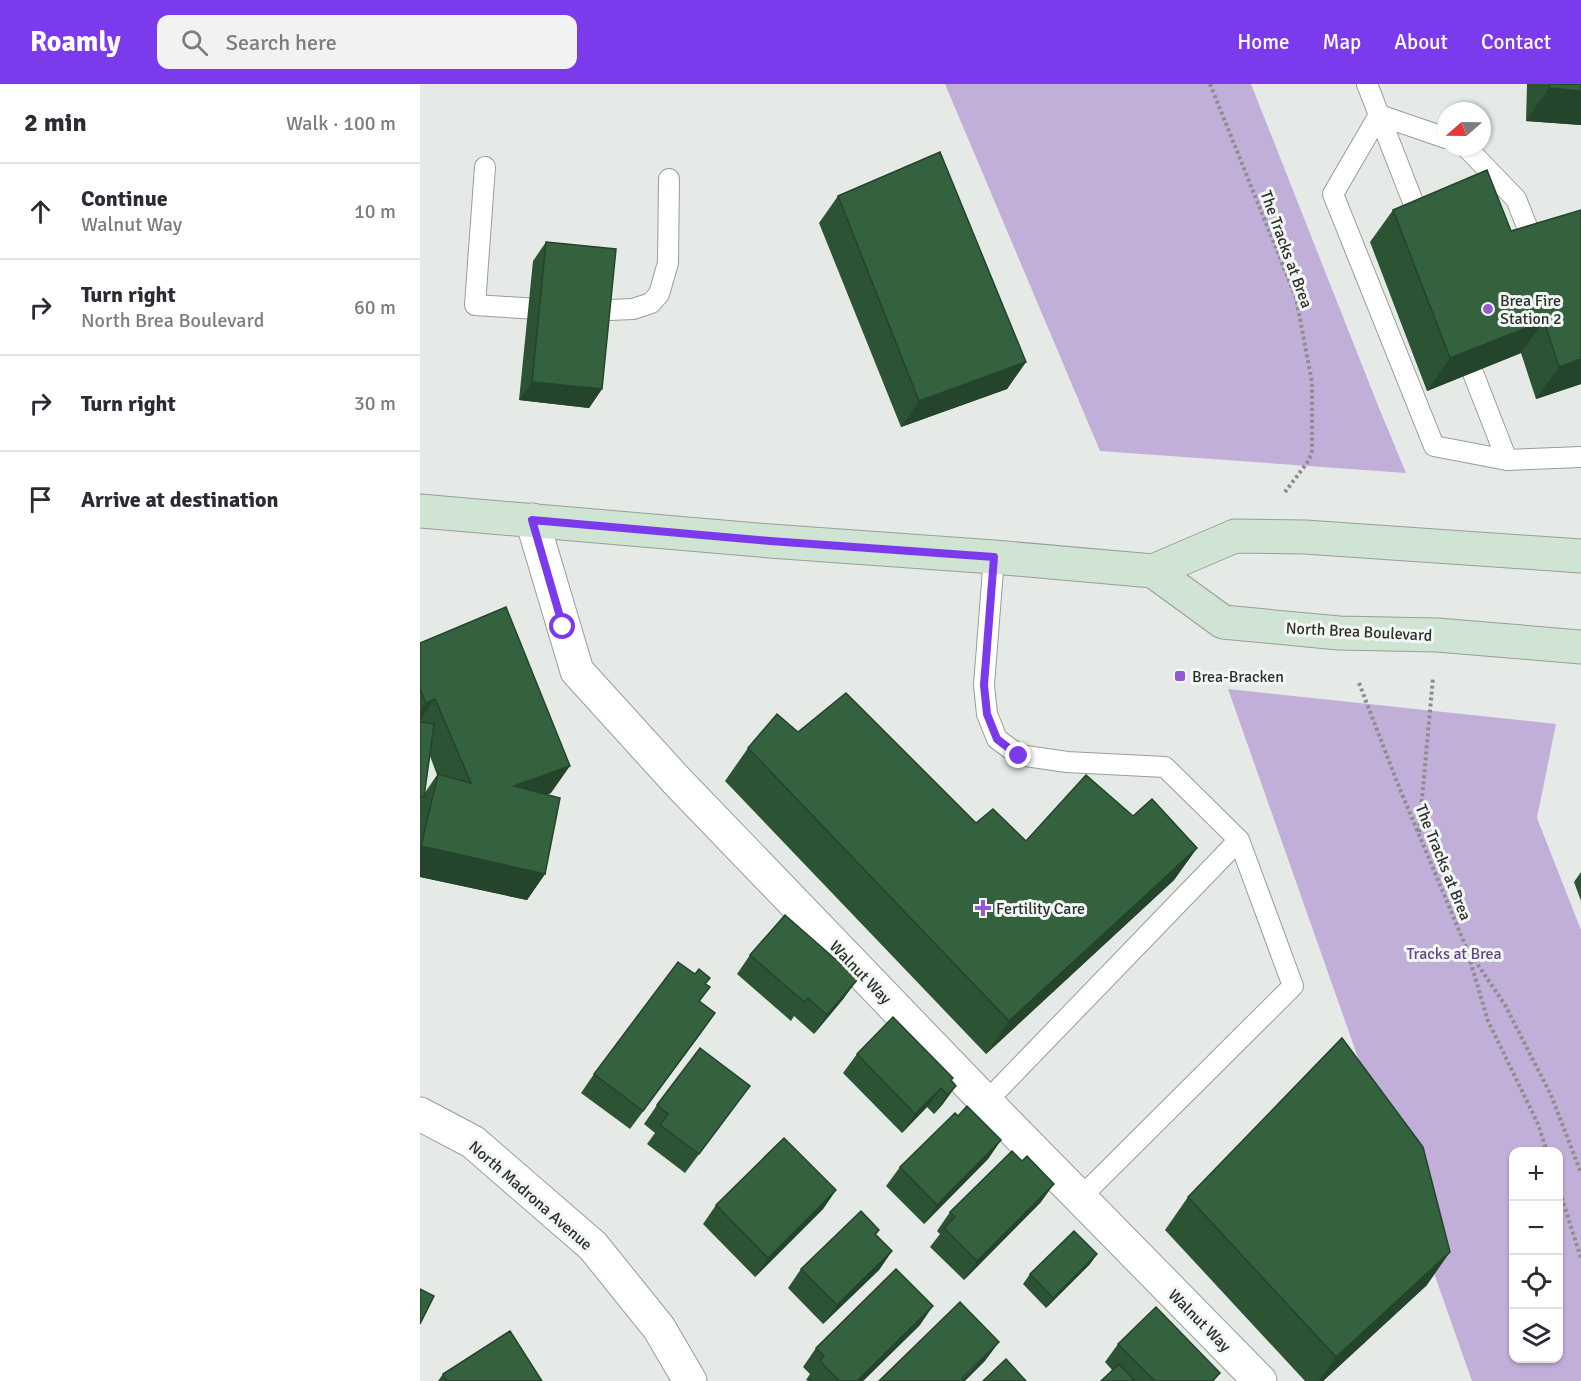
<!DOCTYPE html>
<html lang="en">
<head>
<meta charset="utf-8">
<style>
	body { margin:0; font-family:Signika,sans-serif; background:#f2f2f3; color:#2b2b33 }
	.controls { position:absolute; right:18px; bottom:18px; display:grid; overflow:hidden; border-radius:12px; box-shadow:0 2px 4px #0004 }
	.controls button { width:54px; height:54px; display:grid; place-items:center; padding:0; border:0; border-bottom:2px solid #e1e1e2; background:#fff; color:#2b2b33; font:30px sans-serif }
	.compass { position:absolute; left:1017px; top:18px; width:54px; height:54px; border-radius:50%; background:#fff; box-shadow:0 2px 4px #0004; rotate:250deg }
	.stop { position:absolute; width:18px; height:18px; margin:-14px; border:4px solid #7c3aed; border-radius:50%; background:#fff }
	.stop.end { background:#7c3aed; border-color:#fff; box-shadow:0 2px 6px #0008 }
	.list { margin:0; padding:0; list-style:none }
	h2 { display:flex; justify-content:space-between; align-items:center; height:78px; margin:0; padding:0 24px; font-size:26px }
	h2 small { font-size:20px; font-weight:400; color:#7c7c81 }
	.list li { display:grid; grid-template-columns:39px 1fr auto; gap:18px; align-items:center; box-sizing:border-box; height:96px; padding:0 24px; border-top:2px solid #e1e1e2 }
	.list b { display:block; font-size:22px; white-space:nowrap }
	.list p { margin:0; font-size:20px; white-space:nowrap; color:#7c7c81 }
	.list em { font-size:20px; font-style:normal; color:#7c7c81 }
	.icon { flex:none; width:33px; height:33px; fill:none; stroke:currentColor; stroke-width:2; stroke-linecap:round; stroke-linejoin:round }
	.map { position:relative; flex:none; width:1161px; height:1297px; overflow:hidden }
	header { display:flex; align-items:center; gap:36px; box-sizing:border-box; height:84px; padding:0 30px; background:#7c3aed; color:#fff }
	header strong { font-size:28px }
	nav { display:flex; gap:33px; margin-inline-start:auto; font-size:21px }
	.search { width:420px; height:54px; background:#f2f2f3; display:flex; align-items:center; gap:15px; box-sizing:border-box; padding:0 21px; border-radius:12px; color:#7c7c81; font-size:22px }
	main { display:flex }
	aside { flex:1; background:#fff }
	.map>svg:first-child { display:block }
	.green { fill:#c1afda; fill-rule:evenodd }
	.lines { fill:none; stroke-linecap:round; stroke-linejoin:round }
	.lane-casing { stroke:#999d99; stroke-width:22 }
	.street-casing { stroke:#999d99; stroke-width:35 }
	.secondary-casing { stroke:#999d99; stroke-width:35 }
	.path { stroke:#8b8f8c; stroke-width:4; stroke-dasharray:3 3; stroke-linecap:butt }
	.lane { stroke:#fff; stroke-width:20 }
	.street { stroke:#fff; stroke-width:33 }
	.secondary { stroke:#d0e4d4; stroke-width:33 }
	.wall { fill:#2d5335; fill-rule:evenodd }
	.shaded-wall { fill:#24442b }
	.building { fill:#34613e; stroke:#24442b; stroke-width:1.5 }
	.route { stroke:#7c3aed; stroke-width:8 }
	.poi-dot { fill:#9259d1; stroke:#f2f7f3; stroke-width:2 }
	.labels { text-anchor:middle; stroke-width:6; stroke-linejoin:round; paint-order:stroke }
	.street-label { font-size:16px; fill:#2d2f2d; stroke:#f2f7f3 }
	.poi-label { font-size:16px; fill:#2d2f2d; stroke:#f2f7f3; text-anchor:start }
	.park-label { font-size:16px; fill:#634586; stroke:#f2f7f3 }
</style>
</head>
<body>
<header>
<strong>Roamly</strong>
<div class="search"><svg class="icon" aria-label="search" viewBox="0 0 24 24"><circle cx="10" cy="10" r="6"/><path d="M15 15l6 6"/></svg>Search here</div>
<nav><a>Home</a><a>Map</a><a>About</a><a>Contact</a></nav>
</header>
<main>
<aside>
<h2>2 min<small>Walk · 100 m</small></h2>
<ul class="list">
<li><svg class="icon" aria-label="ahead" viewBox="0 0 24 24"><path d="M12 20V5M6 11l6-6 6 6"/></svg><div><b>Continue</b><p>Walnut Way</p></div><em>10 m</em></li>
<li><svg class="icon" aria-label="right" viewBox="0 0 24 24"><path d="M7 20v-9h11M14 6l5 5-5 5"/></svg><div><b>Turn right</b><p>North Brea Boulevard</p></div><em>60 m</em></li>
<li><svg class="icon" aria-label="right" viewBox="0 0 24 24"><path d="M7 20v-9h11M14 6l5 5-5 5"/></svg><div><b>Turn right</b></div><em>30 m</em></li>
<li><svg class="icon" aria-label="arrive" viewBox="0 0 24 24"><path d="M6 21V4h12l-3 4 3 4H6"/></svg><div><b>Arrive at destination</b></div></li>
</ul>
</aside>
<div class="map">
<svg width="1161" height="1297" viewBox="0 0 1161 1297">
	<rect width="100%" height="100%" fill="#e5eae6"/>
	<path class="green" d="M 525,0 L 831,0 L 959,324 L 986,389 L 680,367 Z
		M 808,605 L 1136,640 L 1117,734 L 1161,846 L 1161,1297 L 1052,1297 ZM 1094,1068 L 1138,1068 L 1138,1274 L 1094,1274 Z"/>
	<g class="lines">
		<g class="lane-casing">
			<path id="lane" d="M 947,0 L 1000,136
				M 1026,54 L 959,31 L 913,110 L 1014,362 L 1087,376 L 1161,373
				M 1046,63 L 1096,115 L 1116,165
				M 65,83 L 55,221 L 133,226
				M 165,227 L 213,225 L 231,219 L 239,210 L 248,179 L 249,95
				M 1053,289 L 1087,376
				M 574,473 L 564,601 L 567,630 L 577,655 L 599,671 L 647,678 L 745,683 L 819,756 L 873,902 L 659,1115
				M 566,1018 L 819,756"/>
		</g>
		<g class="street-casing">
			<path id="street" d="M 112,436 L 157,587 L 256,696 L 566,1018 L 840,1297
				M 0,1030 L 53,1058 L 173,1162 L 239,1244 L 270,1297"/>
		</g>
		<g class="secondary-casing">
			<path id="secondary" d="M 0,427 L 350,457 L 574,473 L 733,487 L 815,452 L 885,453 L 1161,472
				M 733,487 L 803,538 L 919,549 L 1017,551 L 1161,563"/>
		</g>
		<path class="path" d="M 790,0 L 876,214 L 892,298 L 892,369 L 887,379 L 865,408
			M 939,599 L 979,703 L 1046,863 L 1085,921 L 1131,1011 L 1161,1089
			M 999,748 L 1013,594
			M 1047,866 L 1068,937 L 1118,1040 L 1127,1068
			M 1138,1102 L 1161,1174"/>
		<use href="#lane" class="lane"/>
		<use href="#street" class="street"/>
		<use href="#secondary" class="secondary"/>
	</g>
	<path class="wall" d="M 1107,0 L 1161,0 L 1161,41 L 1106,37 Z
		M 418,112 L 606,278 L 587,305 L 481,343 L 399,139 Z
		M 973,126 L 1091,147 L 1161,300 L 1116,315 L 1101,269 L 1007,307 L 950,158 Z
		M 126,158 L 182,305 L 169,324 L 99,316 L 113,177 Z
		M 0,559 L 131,709 L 126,711 L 125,790 L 107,816 L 0,793 ZM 10,672 L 17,691 L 4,710 Z
		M 378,648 L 556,739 L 606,757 L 713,732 L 777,764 L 754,796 L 566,970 L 305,697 L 328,664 Z
		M 1161,788 L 1161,817 L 1154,798 Z
		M 330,871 L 424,914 L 394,950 L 374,932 L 371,937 L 317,890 Z
		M 275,890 L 290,903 L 280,917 L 295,929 L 210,1045 L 161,1009 L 174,990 Z
		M 437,970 L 531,996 L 536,1002 L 522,1021 L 514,1030 L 507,1023 L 482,1049 L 423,989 Z
		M 330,1002 L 265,1089 L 227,1060 L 235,1049 L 224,1040 L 237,1021 Z
		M 538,1032 L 581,1056 L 568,1075 L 504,1140 L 466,1102 L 480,1083 Z
		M 416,1106 L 403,1125 L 335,1193 L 283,1140 L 296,1121 Z
		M 768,1113 L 1007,1201 L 903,1297 L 885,1297 L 745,1146 Z
		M 621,1118 L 544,1196 L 510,1163 L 520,1150 L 517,1147 L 530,1128 Z
		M 459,1146 L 456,1151 L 472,1167 L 459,1186 L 403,1240 L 368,1204 L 381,1185 Z
		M 677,1170 L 670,1180 L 626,1224 L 603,1200 L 610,1190 Z
		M 500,1241 L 443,1297 L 388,1297 L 386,1296 L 390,1290 L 383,1283 L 396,1264 Z
		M 698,1260 L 800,1289 L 794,1297 L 681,1297 L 692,1286 L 685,1278 Z
		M 23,1290 L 122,1297 L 18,1297 Z"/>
	<path class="shaded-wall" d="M 1129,4 L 1161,7 L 1161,41 L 1106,37 Z
		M 1124,237 L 1101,269 L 1007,307 L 1030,274 Z
		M 1161,275 L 1161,300 L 1116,315 L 1139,283 Z
		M 606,278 L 587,305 L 481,343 L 499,317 Z
		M 112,298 L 182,305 L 169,324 L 99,316 Z
		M 15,615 L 0,636 L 0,627 L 6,619 Z
		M 150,682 L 131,709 L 76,729 L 94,702 Z
		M 1,762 L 125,790 L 107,816 L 0,793 L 0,765 Z
		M 777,764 L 754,796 L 566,970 L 589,937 Z
		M 438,895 L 424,914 L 394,950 L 407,931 Z
		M 295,929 L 282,948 L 210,1045 L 223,1027 Z
		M 536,1002 L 522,1021 L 514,1030 L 527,1011 Z
		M 521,1004 L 507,1023 L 482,1049 L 495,1030 Z
		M 581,1056 L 568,1075 L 504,1140 L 517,1121 Z
		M 634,1100 L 621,1118 L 544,1196 L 557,1177 Z
		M 416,1106 L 403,1125 L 335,1193 L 348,1174 Z
		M 472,1167 L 459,1186 L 403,1240 L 417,1221 Z
		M 1030,1168 L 1007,1201 L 903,1297 L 899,1297 L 916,1273 Z
		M 677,1170 L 670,1180 L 626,1224 L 633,1214 Z
		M 513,1222 L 500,1241 L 443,1297 L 437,1297 Z
		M 579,1258 L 565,1277 L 545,1297 L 540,1297 Z"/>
	<path class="building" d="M 1129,0 L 1161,0 L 1161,7 L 1129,4 Z
		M 520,68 L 606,278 L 499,317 L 418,112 Z
		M 1067,86 L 1091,147 L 1161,126 L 1161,275 L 1139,283 L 1124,237 L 1030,274 L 973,126 Z
		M 126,158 L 196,165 L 182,305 L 112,298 Z
		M 86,523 L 150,682 L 94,702 L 140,714 L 125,790 L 1,762 L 18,690 L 51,699 L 15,615 L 6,619 L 0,605 L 0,559 Z
		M 426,609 L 556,739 L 573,725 L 606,757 L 666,691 L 713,732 L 732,715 L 777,764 L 589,937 L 328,664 L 357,630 L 378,648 Z
		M 0,638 L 14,640 L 4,713 L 0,712 Z
		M 365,831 L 438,895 L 407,931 L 388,914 L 384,918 L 330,871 Z
		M 258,878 L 275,890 L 279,885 L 290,894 L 285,900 L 290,903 L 279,917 L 295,929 L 223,1027 L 174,990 Z
		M 473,933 L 533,994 L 531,996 L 536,1002 L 527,1011 L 521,1004 L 495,1030 L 437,970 Z
		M 922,954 L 1003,1063 L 1030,1168 L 916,1273 L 768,1113 Z
		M 280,964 L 330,1002 L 279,1070 L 240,1041 L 248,1030 L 237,1021 Z
		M 547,1022 L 581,1056 L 517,1121 L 480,1083 L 535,1029 L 538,1032 Z
		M 364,1054 L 416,1106 L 348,1174 L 296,1121 Z
		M 592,1067 L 602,1077 L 607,1072 L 634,1100 L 557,1177 L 524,1144 L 535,1133 L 530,1128 Z
		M 441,1127 L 459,1146 L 455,1150 L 472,1167 L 417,1221 L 381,1185 Z
		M 654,1147 L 677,1170 L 633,1214 L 610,1190 Z
		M 476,1185 L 513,1222 L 437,1297 L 419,1297 L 400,1277 L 404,1272 L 396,1264 Z
		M 0,1205 L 14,1212 L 0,1240 Z
		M 540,1218 L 579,1258 L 542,1294 L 544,1296 L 543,1297 L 459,1297 Z
		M 736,1223 L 800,1289 L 792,1297 L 735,1297 L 698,1260 Z
		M 90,1247 L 122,1297 L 27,1297 L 23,1290 Z
		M 586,1275 L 606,1297 L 563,1297 Z
		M 699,1280 L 715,1297 L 681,1297 Z"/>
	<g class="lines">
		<path class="route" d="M 143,543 L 112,436 L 350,457 L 574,473 L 564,601 L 567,630 L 577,655 L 599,672"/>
	</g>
	<g class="poi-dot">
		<circle cx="1068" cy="225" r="6"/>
		<rect x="754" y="586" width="12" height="12" rx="3"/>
		<path d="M560 815h6v6h6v6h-6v6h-6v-6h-6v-6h6z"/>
	</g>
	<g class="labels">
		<g class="street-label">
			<text transform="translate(867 165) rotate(70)" y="6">The Tracks at Brea</text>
			<text transform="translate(939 547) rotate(3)" y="6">North Brea Boulevard</text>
			<text transform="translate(1024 778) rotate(68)" y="6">The Tracks at Brea</text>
			<text transform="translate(441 888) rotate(46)" y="6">Walnut Way</text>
			<text transform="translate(111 1111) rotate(41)" y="6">North Madrona Avenue</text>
			<text transform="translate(780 1236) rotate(45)" y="6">Walnut Way</text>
		</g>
		<g class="poi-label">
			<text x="1080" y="222">Brea Fire<tspan x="1080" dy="18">Station 2</tspan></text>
			<text x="772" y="598">Brea-Bracken</text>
			<text x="576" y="830">Fertility Care</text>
		</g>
		<g class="park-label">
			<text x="1034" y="875">Tracks at Brea</text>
		</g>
	</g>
</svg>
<div class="controls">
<button>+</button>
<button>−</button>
<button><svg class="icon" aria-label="locate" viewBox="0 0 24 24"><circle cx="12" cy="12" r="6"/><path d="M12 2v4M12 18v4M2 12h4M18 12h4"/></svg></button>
<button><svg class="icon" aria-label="layers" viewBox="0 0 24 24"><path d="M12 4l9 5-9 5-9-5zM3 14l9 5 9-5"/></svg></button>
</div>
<svg class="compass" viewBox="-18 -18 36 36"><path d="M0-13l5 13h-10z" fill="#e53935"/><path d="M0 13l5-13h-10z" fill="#7c7c81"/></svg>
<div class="stop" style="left:143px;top:543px"></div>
<div class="stop end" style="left:599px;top:672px"></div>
</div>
</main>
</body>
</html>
